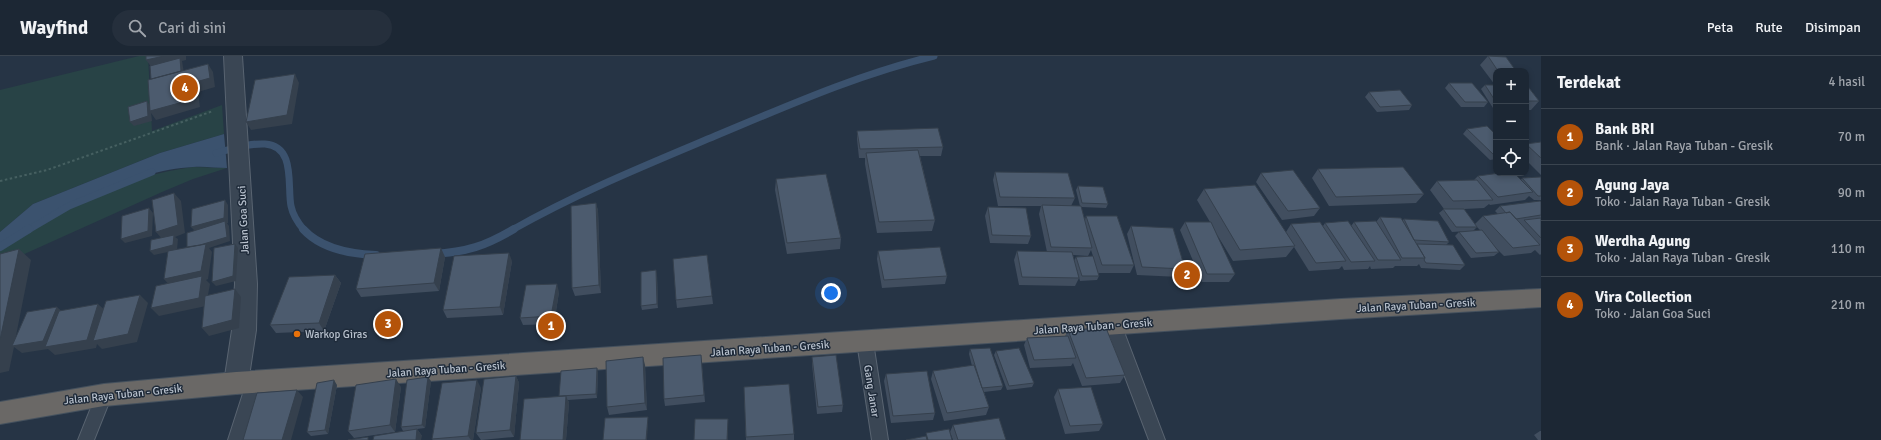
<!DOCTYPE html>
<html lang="id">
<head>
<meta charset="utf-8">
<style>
	body { margin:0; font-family:Signika,sans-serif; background:#252f3c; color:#f1f3f6 }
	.controls { position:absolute; right:12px; top:12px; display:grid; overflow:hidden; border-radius:8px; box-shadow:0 2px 6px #0003 }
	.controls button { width:36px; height:36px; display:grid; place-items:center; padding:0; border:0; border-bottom:1px solid #3a444f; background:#1c2734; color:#f1f3f6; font:20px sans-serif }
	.you { position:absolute; left:831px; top:237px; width:14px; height:14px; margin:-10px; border:3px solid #fff; border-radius:50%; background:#1a73e8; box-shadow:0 0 0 6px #1a73e833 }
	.badge { display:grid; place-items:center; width:26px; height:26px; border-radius:50%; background:#b45309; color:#fff; font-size:13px; font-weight:700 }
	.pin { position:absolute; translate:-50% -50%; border:2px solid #fff; box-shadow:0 1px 4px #0006 }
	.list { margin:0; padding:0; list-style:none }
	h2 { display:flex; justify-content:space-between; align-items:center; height:52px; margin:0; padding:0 16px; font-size:17px }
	h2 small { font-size:13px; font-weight:400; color:#a0a5ac }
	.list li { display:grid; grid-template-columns:26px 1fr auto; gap:12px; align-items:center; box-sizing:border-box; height:56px; padding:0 16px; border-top:1px solid #3a444f }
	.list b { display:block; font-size:15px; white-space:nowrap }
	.list p { margin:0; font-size:13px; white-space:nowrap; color:#a0a5ac }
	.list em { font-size:13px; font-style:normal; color:#a0a5ac }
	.icon { flex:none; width:22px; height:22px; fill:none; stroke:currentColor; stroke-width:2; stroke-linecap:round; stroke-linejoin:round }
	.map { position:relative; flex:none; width:1541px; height:384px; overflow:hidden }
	header { display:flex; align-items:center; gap:24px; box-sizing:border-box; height:56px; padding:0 20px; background:#1c2734; border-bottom:1px solid #3a444f }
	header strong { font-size:19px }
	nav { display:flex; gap:22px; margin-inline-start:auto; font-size:14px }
	.search { width:280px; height:36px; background:#252f3c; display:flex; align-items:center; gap:10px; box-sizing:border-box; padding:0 14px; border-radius:22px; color:#a0a5ac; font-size:15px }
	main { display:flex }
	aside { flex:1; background:#1c2734 }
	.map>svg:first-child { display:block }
	.green { fill:#284346 }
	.water { fill:#3b526e }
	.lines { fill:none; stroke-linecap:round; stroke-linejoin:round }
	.stream-far1 { stroke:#3b526e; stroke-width:7 }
	.stream { stroke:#3b526e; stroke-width:8 }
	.service-casing { stroke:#596471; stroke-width:2 }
	.tertiary-casing { stroke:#596471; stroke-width:2 }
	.trunk-casing { stroke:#45515e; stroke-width:2 }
	.path { stroke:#466061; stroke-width:2; stroke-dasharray:2.5 2.5; stroke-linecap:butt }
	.service { fill:#3a4654; fill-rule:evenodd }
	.tertiary { fill:#3a4654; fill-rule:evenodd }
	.trunk { fill:#6a6866; fill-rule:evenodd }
	.wall { fill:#414e5f; fill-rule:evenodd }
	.shaded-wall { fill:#35404d }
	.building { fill:#4c5b6e; stroke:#35404d }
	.food-dot { fill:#e8710a; stroke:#1f2b3a; stroke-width:1.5 }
	.labels { text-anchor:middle; stroke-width:3; stroke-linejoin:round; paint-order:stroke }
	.street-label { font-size:11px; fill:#b8c1cd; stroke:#1f2b3a }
	.poi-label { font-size:11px; fill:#b8c1cd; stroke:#1f2b3a; text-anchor:start }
</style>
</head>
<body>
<header>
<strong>Wayfind</strong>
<div class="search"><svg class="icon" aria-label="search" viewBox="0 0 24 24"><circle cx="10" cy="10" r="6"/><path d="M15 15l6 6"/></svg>Cari di sini</div>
<nav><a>Peta</a><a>Rute</a><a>Disimpan</a></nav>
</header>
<main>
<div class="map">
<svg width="1541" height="384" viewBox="0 0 1541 384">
	<rect width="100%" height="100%" fill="#263445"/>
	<path class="green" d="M 139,0 L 148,0 L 152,75 L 222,49 L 224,78 L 160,97 L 33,148 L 0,176 L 0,34 Z
		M 193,111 L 227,112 L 193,123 L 162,136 L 0,209 L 0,194 C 53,149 124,121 193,111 Z"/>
	<path class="water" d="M 224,78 L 227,112 C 216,112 205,110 193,111 C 133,114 46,155 0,194 L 0,176 L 33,148 L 160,97 Z"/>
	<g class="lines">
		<path class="stream-far1" d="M 216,97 C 232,93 249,87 265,88 C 296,90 287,130 291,150 C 293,160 298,167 304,174
			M 28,174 L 69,150 L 152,116
			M 512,174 C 577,137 646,109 715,80 C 787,50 859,18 934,0"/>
		<path class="stream" d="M 303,173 C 321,193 350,198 376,199
			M 0,191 L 29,173
			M 433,198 C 467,196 485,190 514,173"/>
		<g class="service-casing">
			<path id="service" d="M 1113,262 L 1118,264 L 1121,268 L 1165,384 L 1149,384 L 1105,268 L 1108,264 Z
				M 865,280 L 870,281 L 873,286 L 888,384 L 872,384 L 857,286 L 860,281 Z
				M 255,318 L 261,320 L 263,325 L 244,384 L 228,384 L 247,325 L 249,320 Z
				M 104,332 L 110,334 L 112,339 L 94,384 L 78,384 L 98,334 Z"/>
		</g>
		<g class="tertiary-casing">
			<path id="tertiary" d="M 224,0 L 242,0 L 257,228 L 256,274 L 248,327 L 245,335 L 236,338 L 227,335 L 224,327 L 232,274 L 235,228 Z"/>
		</g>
		<g class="trunk-casing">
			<path id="trunk" d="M 1541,233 L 1541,251 L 1341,263 L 236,338 L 104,350 L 0,368 L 0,346 L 104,328 L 236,316 L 1341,243 Z"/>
		</g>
		<path class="path" d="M 0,125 L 47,114 L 213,55"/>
		<use href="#service" class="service"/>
		<use href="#tertiary" class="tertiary"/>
		<use href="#trunk" class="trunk"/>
	</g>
	<path class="wall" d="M 1488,0 L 1516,15 L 1496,15 L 1496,53 L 1493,52 L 1481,33 L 1485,29 L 1495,29 L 1480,9 Z
		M 1449,27 L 1488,46 L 1484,51 L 1461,51 L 1445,32 Z
		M 1526,28 L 1539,45 L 1531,54 L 1526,54 Z
		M 1369,36 L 1412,49 L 1409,54 L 1377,56 L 1365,41 Z
		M 1467,73 L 1496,79 L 1496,103 L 1490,104 L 1463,78 Z
		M 857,75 L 943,91 L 941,100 L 920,100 L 935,164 L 932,175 L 877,177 L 865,108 L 865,102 L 859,102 L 857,83 Z
		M 1541,86 L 1541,119 L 1526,104 L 1526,88 Z
		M 1318,113 L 1424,138 L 1416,147 L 1329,150 L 1312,122 Z
		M 995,116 L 1075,142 L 1071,150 L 1080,150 L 1076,134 L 1078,130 L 1108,148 L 1106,152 L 1081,151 L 1085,164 L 1086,160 L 1134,209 L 1130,217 L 1098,217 L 1099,220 L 1097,224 L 1080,225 L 1076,210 L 1079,222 L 1075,230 L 1019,229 L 1014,204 L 1017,195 L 1047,196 L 1039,158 L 1041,150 L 998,150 L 993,124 ZM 1091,194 L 1093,200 L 1076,201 L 1074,205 L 1073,199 L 1088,200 Z
		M 1261,117 L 1320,152 L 1314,160 L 1282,164 L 1256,126 Z
		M 1478,120 L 1521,124 L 1522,122 L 1541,121 L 1541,144 L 1534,144 L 1529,140 L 1525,144 L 1490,149 L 1489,148 L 1484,152 L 1464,153 L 1475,168 L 1483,160 L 1498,158 L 1495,155 L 1500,150 L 1541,146 L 1541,198 L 1540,199 L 1535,194 L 1531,197 L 1504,200 L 1490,186 L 1499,196 L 1494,200 L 1471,202 L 1455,180 L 1459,176 L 1467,175 L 1452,176 L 1439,157 L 1444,153 L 1430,134 L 1437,125 L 1474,124 ZM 1477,171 L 1480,174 L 1473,175 Z
		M 776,123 L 841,182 L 840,193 L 787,198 L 775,134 Z
		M 1204,133 L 1286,176 L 1291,168 L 1323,170 L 1325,167 L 1351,170 L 1354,166 L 1376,166 L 1380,161 L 1403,164 L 1404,163 L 1449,186 L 1446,189 L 1465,209 L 1460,214 L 1421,212 L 1419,208 L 1417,210 L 1395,210 L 1393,212 L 1371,213 L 1370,210 L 1368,213 L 1344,214 L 1342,210 L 1339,213 L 1309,215 L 1294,191 L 1286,201 L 1233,205 L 1216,177 L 1235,218 L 1229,226 L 1202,226 L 1180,174 L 1185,166 L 1210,166 L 1197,144 Z
		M 596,147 L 598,155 L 601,237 L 575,240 L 572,232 Z
		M 988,151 L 1031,180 L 1028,188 L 990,187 L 985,160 Z
		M 1131,170 L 1185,213 L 1180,221 L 1137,219 L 1127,178 Z
		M 878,195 L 947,220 L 945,228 L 882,232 L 877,203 Z
		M 707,199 L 713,248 L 677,252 L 676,244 Z
		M 445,201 L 439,235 L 361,241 L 356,233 Z
		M 512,205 L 503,259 L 447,262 L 443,254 Z
		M 335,219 L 341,227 L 324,275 L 276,277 L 270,269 Z
		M 657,219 L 658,252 L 642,254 L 641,250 Z
		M 559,236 L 554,268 L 523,269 L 520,262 Z
		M 1068,274 L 1125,319 L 1120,327 L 1082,330 L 1073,307 L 1071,310 L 1030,312 L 1024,289 L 1027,282 L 1065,280 Z
		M 970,293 L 1003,330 L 1001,334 L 984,336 L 989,351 L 986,359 L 944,365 L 931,323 L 933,315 L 972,310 L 969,298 Z
		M 996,295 L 1034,327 L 1032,331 L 1007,334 L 994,299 Z
		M 701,299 L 705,346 L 665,350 L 664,343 Z
		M 812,301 L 843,349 L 842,356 L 817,358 L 812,308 Z
		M 645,309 L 647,354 L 609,359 L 607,351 Z
		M 598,316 L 597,342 L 568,344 L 569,347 L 566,384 L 520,384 L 559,340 Z
		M 886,318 L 935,357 L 933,364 L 891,367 L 884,325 Z
		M 516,320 L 519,327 L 514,381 L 481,384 L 476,377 Z
		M 431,325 L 425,372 L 417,373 L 422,380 L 403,375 L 401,371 Z
		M 337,329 L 328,378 L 311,380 L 307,376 Z
		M 401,331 L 395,376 L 354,382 L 348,375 Z
		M 744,331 L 794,378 L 794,384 L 746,384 Z
		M 481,332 L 473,384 L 433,384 L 432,383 Z
		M 1058,333 L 1103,368 L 1099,375 L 1065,378 L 1054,341 Z
		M 953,369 L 1006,384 L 953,384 L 950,376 Z
		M 1540,375 L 1541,375 L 1541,384 L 1538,384 L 1534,379 Z"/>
	<path class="shaded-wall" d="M 164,0 L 186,0 L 186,4 L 182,5 L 185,23 L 153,13 L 146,4 Z
		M 208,8 L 213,16 L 215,31 L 198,36 L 200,51 L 156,64 L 151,57 L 152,65 L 134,70 L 130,66 L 147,45 L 150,50 L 192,27 Z
		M 295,18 L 299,27 L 292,68 L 251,74 L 246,66 Z
		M 174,137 L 181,145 L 185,177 L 175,181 L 178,183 L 177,194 L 154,199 L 150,195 L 163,184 L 156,176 Z
		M 225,144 L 228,149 L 228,167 L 227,167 L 229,170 L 230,185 L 209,192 L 212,196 L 208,223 L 206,224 L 210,228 L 206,250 L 159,260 L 151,252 L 171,231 L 164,223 L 201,215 L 195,175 L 191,171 Z
		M 596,147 L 598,155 L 601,237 L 599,229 Z
		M 149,152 L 153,157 L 152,180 L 125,187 L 121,183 Z
		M 235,188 L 238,192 L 236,225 L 216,230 L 212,226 Z
		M 441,192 L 445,201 L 439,235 L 434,227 Z
		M 19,193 L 31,204 L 14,290 L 57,251 L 66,259 L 98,248 L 107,256 L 140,239 L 148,247 L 137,286 L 102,293 L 97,288 L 96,292 L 55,299 L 48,293 L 22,297 L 14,291 L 9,315 L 0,317 L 0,284 Z
		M 509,197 L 512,205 L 503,259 L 500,251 Z
		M 656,214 L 657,219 L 658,252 L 657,248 Z
		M 335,219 L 341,227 L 324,275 L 319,267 Z
		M 557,228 L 559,236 L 554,268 L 551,260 Z
		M 235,233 L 241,241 L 239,272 L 209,280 L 202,272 Z
		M 643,301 L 645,309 L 647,354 L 645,347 Z
		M 597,312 L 598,316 L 597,342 L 596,338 Z
		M 516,320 L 519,327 L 514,381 L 510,374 Z
		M 428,321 L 431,325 L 425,372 L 422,369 Z
		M 396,323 L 401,331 L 395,376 L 390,369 Z
		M 334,324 L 337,329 L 328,378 L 325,374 Z
		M 477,324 L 481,332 L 473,384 L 471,384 L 468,380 Z
		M 297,334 L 303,341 L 291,384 L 282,384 Z
		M 566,340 L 569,347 L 566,384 L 563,384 Z
		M 648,361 L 648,365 L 647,384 L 646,384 Z
		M 728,363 L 728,384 L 727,384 Z
		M 417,373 L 422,380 L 421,384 L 416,384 Z"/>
	<path class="building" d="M 146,0 L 164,0 L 146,4 Z
		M 1488,0 L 1506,1 L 1516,15 L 1498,15 Z
		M 180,2 L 181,15 L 151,23 L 150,10 Z
		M 208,8 L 210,22 L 192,27 L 194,43 L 150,55 L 148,24 Z
		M 295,18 L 287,59 L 246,66 L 255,24 Z
		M 1449,27 L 1472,27 L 1488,46 L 1465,46 Z
		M 1526,28 L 1539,45 L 1526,45 Z
		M 1485,29 L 1496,29 L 1496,46 Z
		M 1400,34 L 1412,49 L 1380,51 L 1369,36 Z
		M 147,45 L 148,60 L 130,66 L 128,51 Z
		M 1487,70 L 1496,79 L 1496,99 L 1494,99 L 1467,73 Z
		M 938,72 L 943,91 L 860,93 L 857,75 Z
		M 1541,86 L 1541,102 L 1526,88 Z
		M 918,94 L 935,164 L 879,166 L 866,97 Z
		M 1403,111 L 1424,138 L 1336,141 L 1318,113 Z
		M 1293,114 L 1320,152 L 1288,155 L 1261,117 Z
		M 995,116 L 1068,117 L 1075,142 L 1000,141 Z
		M 1500,117 L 1514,117 L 1533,136 L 1498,141 L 1478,120 Z
		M 826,118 L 841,182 L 787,187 L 776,123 Z
		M 1541,121 L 1541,140 L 1538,140 L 1522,122 Z
		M 1477,124 L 1493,144 L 1453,145 L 1437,125 Z
		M 1255,129 L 1295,190 L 1240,194 L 1204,133 Z
		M 1078,130 L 1103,131 L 1108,148 L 1082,147 Z
		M 174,137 L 178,169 L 156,176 L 152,144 Z
		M 225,144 L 224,162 L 191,171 L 192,153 Z
		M 1540,145 L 1541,146 L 1541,159 L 1516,163 L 1510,156 L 1506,157 L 1500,150 Z
		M 596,147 L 599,229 L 572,232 L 571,150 Z
		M 1042,149 L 1081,150 L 1092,192 L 1051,191 Z
		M 988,151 L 1026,152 L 1031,180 L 992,179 Z
		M 149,152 L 148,175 L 121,183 L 122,160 Z
		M 1443,153 L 1464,153 L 1477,171 L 1456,171 Z
		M 1510,156 L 1540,189 L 1513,192 L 1483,160 Z
		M 1086,160 L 1117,160 L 1134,209 L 1102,209 Z
		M 1380,161 L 1401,162 L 1425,202 L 1402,202 Z
		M 1541,162 L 1541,182 L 1524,164 Z
		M 1404,163 L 1438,165 L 1449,186 L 1414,184 Z
		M 225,165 L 227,181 L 200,189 L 187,191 L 187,177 Z
		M 1348,165 L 1375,205 L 1351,206 L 1325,167 Z
		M 1376,165 L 1401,204 L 1378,204 L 1354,166 Z
		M 1185,166 L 1211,166 L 1235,218 L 1207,218 Z
		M 1320,166 L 1346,205 L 1316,207 L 1291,168 Z
		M 1131,170 L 1173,172 L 1185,213 L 1142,211 Z
		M 1482,174 L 1499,196 L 1476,197 L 1459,176 Z
		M 174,179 L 173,189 L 150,195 L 151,184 Z
		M 206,188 L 201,215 L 164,223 L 168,195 Z
		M 235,188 L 233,220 L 212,226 L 214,192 Z
		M 1417,188 L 1453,189 L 1465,209 L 1426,207 L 1424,204 L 1425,202 Z
		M 940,191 L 947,220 L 884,224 L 878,195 Z
		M 441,192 L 434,227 L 356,233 L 365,198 Z
		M 19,193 L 0,284 L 0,198 Z
		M 1017,195 L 1072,196 L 1079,222 L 1022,221 Z
		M 509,197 L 500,251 L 443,254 L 454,200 Z
		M 707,199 L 712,240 L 676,244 L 673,203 Z
		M 1093,200 L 1099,220 L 1082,220 L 1076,201 Z
		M 656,214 L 657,248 L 641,250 L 641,216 Z
		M 335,219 L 319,267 L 270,269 L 289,221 Z
		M 202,220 L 199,242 L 151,252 L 156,230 Z
		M 557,228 L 551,260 L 520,262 L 526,229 Z
		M 235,233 L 232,264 L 202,272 L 205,240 Z
		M 140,239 L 128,278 L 93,285 L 106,245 Z
		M 98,248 L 87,284 L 45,291 L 59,255 Z
		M 57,251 L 43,285 L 12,290 L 27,256 Z
		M 1106,272 L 1125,319 L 1086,322 L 1068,274 Z
		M 1068,280 L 1076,302 L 1034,304 L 1027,282 Z
		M 990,292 L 1003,330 L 982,332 L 970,293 Z
		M 1019,292 L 1034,327 L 1009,330 L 996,295 Z
		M 701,299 L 704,339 L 664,343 L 663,302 Z
		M 836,299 L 843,349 L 818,351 L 812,301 Z
		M 643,301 L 645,347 L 607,351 L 606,305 Z
		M 974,309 L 989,351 L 947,357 L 933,315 Z
		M 597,312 L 596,338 L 559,340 L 561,315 Z
		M 927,315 L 935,357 L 893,360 L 886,318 Z
		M 516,320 L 510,374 L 476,377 L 484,323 Z
		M 428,321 L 422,369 L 401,371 L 407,324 Z
		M 396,323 L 390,369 L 348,375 L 356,329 Z
		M 334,324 L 325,374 L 307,376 L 317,327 Z
		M 477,324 L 468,380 L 432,383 L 442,327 Z
		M 789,328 L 794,378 L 746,381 L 744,331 Z
		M 1091,331 L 1103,368 L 1070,370 L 1058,333 Z
		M 297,334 L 282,384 L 243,384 L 257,337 Z
		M 566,340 L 563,384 L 520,384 L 524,343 Z
		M 648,361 L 646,384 L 603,384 L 605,362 Z
		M 999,362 L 1006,384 L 958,384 L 953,369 Z
		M 695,363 L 728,363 L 727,384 L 694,384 Z
		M 417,373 L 416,384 L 373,384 L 374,380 Z
		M 949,373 L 952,384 L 928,384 L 926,377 Z
		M 926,380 L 927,384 L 906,384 Z
		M 368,381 L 368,384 L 348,384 Z"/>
	<circle class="food-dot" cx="297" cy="278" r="4"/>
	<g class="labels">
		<g class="street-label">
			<text transform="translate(243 164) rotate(-93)" y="4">Jalan Goa Suci</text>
			<text transform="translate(1416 249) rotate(-3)" y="4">Jalan Raya Tuban - Gresik</text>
			<text transform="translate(1093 270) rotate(-4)" y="4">Jalan Raya Tuban - Gresik</text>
			<text transform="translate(770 292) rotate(-4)" y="4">Jalan Raya Tuban - Gresik</text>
			<text transform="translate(446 313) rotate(-4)" y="4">Jalan Raya Tuban - Gresik</text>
			<text transform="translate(872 335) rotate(81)" y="4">Gang Janar</text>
			<text transform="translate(123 338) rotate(-6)" y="4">Jalan Raya Tuban - Gresik</text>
		</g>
		<g class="poi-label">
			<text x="305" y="282">Warkop Giras</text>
		</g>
	</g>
</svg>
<div class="controls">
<button>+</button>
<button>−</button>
<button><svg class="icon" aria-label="locate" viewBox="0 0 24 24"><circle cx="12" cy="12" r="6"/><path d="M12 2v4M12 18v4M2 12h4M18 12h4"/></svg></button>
</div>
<div class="you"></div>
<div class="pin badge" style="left:551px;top:270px">1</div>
<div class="pin badge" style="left:1187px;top:219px">2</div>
<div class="pin badge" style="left:388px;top:268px">3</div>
<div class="pin badge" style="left:185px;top:32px">4</div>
</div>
<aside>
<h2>Terdekat<small>4 hasil</small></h2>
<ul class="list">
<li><span class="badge">1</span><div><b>Bank BRI</b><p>Bank · Jalan Raya Tuban - Gresik</p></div><em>70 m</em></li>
<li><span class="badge">2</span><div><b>Agung Jaya</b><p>Toko · Jalan Raya Tuban - Gresik</p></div><em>90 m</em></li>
<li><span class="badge">3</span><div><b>Werdha Agung</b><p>Toko · Jalan Raya Tuban - Gresik</p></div><em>110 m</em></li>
<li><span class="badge">4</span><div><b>Vira Collection</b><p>Toko · Jalan Goa Suci</p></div><em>210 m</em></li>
</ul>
</aside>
</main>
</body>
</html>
